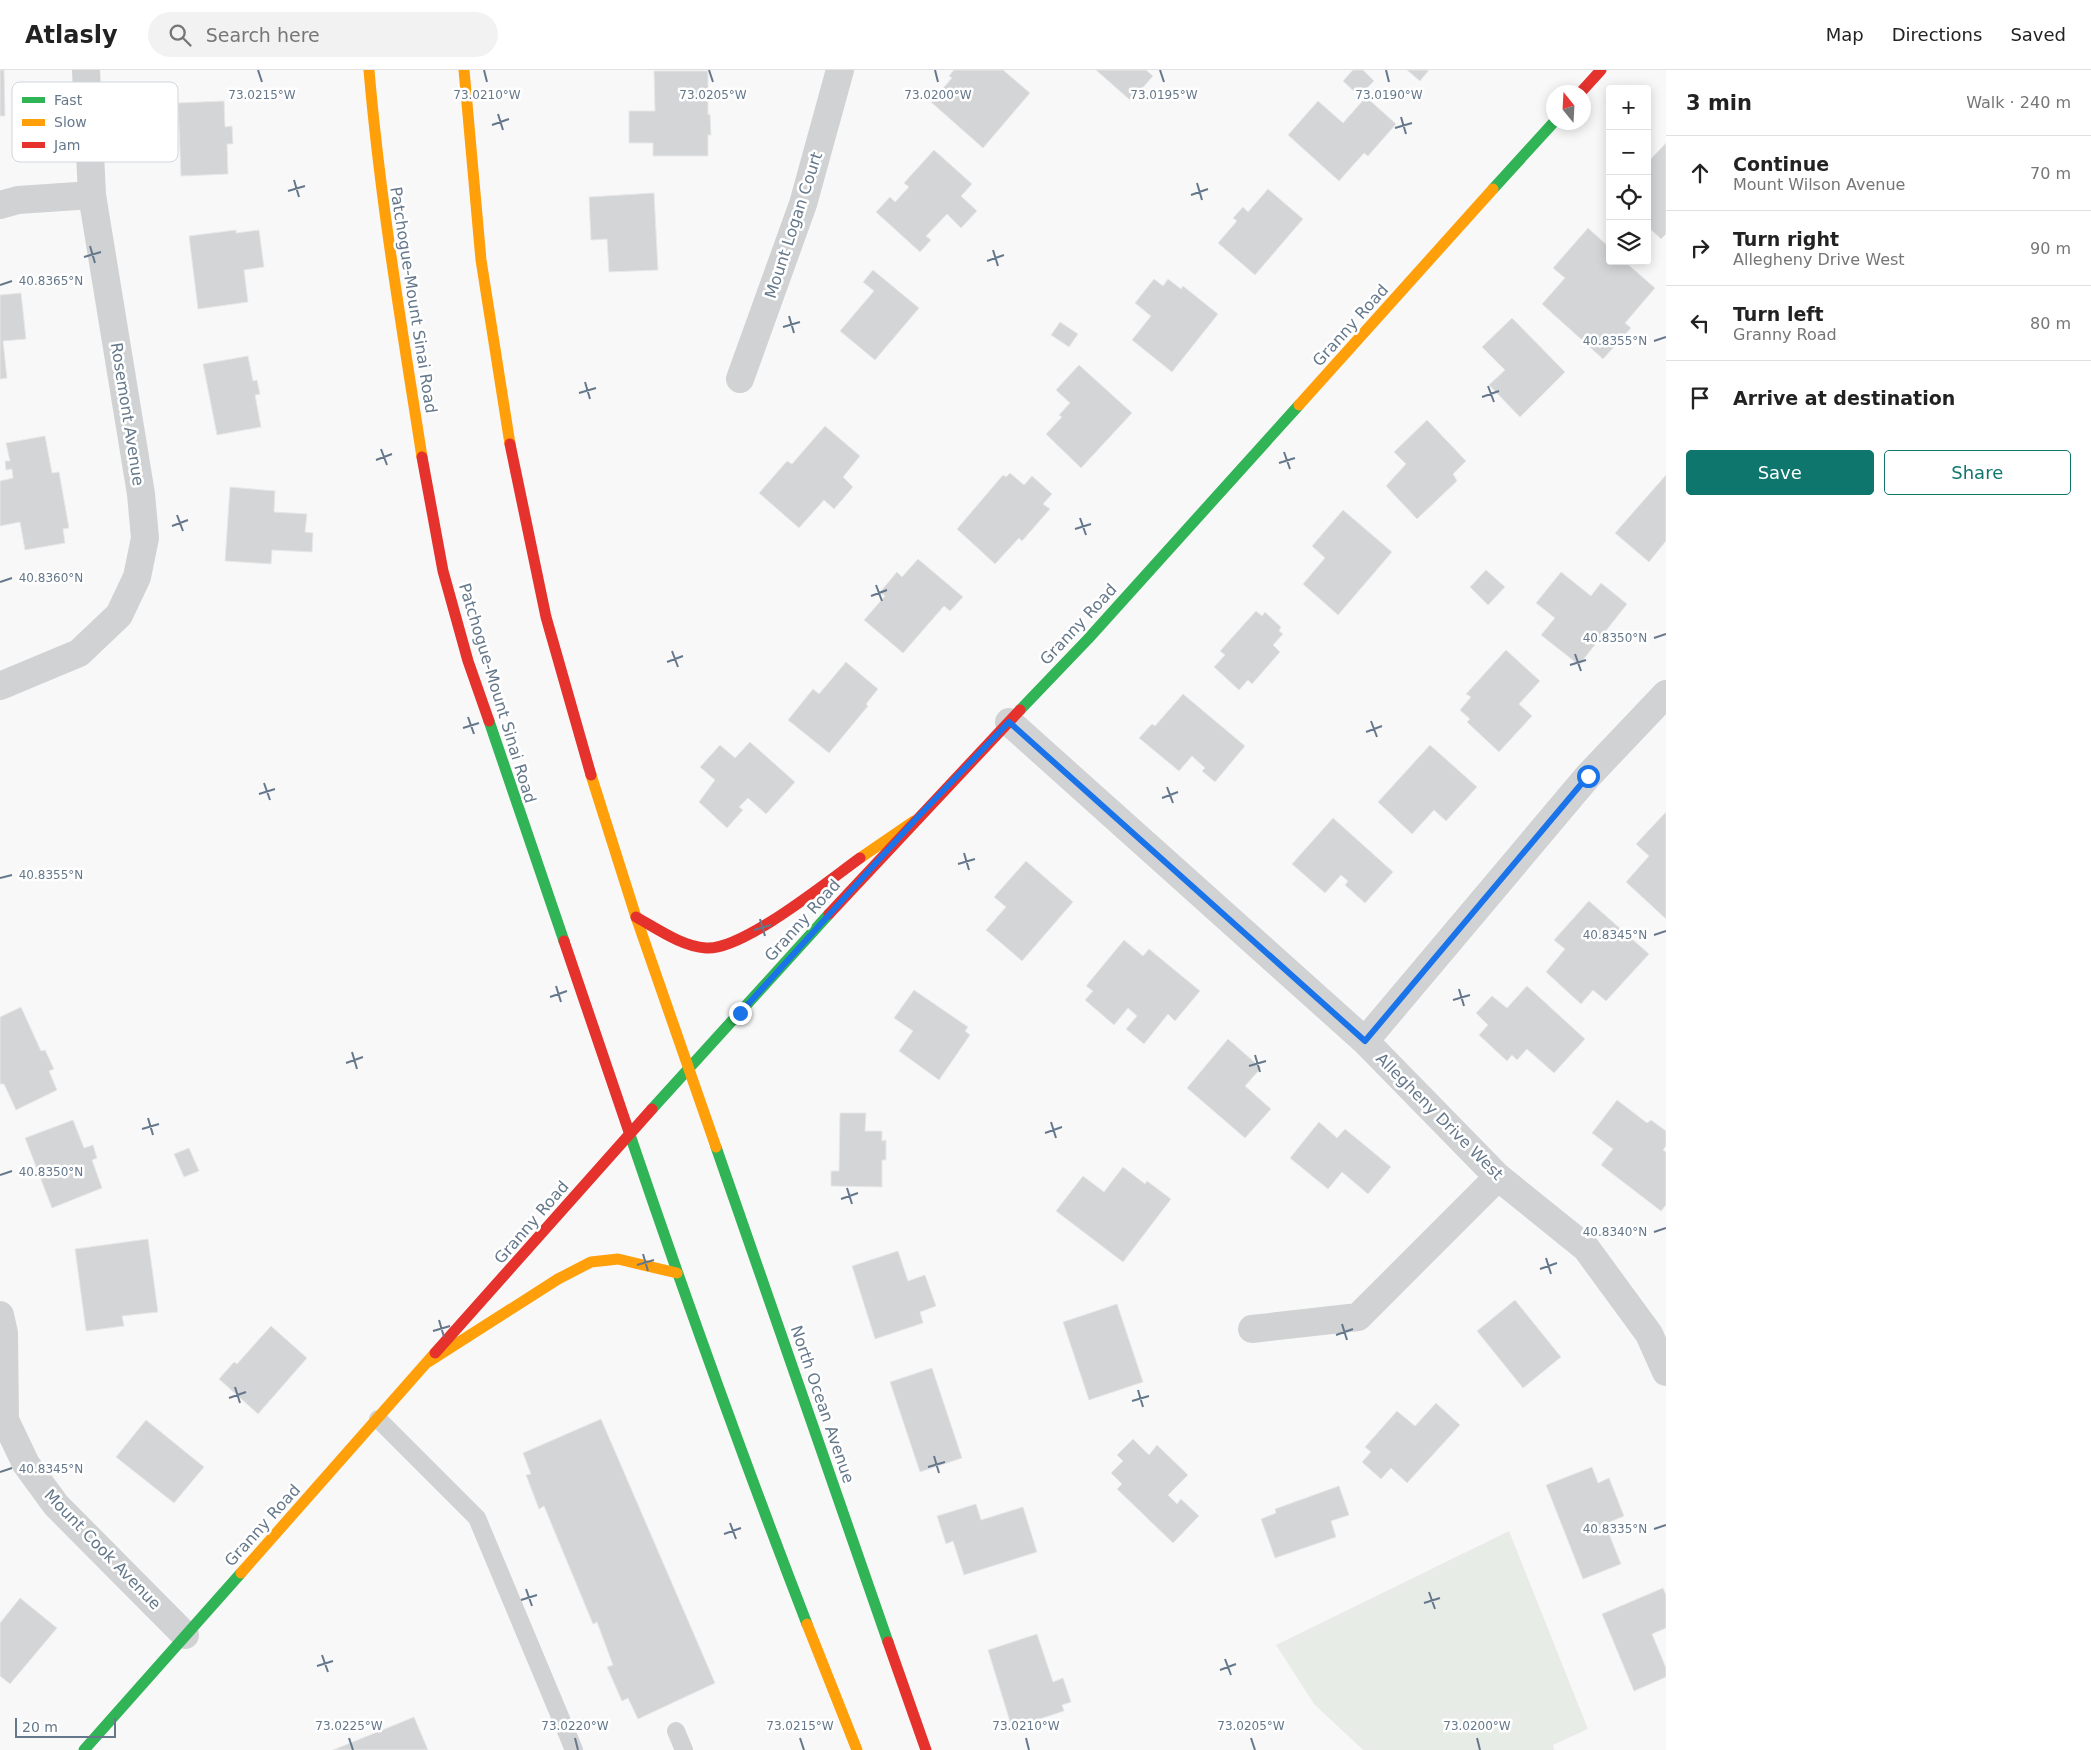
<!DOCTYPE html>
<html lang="en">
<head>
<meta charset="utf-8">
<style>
	body { margin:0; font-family:"DejaVu Sans",sans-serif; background:#f2f2f2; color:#222 }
	.controls { position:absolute; right:15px; top:15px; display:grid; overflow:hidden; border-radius:5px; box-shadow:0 2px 12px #0003 }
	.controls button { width:45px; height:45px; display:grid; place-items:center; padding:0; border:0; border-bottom:1px solid #e0e0e0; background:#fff; color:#222; font:25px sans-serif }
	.compass { position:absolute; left:1546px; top:15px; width:45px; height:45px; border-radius:50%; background:#fff; box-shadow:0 2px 12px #0003; rotate:342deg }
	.scale { position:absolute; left:15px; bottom:12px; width:101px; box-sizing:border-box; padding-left:5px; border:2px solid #65788b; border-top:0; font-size:14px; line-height:18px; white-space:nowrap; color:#65788b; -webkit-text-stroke:4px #fff; paint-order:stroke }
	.stop { position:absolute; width:15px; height:15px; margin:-11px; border:4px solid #1a73e8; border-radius:50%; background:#fff }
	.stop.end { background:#1a73e8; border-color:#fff; box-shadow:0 1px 5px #0008 }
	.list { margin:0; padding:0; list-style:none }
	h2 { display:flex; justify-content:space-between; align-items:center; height:65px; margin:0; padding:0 20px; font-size:21px }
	h2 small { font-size:16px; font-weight:400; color:#767676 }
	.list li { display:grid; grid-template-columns:32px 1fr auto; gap:15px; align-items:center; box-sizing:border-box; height:75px; padding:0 20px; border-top:1px solid #e0e0e0 }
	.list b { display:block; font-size:19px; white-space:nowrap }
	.list p { margin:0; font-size:16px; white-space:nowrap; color:#767676 }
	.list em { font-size:16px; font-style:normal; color:#767676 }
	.actions { display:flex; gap:10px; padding:15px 20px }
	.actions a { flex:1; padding:11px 0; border:1px solid #0f766e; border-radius:5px; text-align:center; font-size:18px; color:#0f766e }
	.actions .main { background:#0f766e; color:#fff }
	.icon { flex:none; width:28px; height:28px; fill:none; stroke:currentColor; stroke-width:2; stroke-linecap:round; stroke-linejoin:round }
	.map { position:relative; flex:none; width:1666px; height:1680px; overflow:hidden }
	header { display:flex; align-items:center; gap:30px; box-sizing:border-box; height:70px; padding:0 25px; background:#fff; border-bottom:1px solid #e0e0e0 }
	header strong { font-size:24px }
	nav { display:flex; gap:28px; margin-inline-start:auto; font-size:18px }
	.search { width:350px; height:45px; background:#f2f2f2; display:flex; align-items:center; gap:12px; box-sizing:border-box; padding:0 18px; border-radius:28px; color:#767676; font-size:19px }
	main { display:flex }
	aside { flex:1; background:#fff }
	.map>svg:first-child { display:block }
	.green { fill:#e8ece6 }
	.building { fill:#d4d5d7; stroke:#e8e8e8 }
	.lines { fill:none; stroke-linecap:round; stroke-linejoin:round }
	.lane { stroke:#d0d2d3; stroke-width:18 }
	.street { stroke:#d0d2d3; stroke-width:28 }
	.fast { stroke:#30b455; stroke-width:11 }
	.slow { stroke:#ff9f0a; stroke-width:11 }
	.jam { stroke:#e5322d; stroke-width:11 }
	.route { stroke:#1a73e8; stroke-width:6 }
	.ticks { fill:none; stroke:#65788b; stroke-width:2 }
	.labels { text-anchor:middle; stroke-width:5; stroke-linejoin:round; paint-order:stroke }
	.street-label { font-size:16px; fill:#65788b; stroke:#fff }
	.key { fill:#fff; stroke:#d1d6dc; stroke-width:1 }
	.key-label { font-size:14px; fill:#65788b }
	.ticks-label { font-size:12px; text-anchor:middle; fill:#65788b; stroke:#fff; stroke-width:5; stroke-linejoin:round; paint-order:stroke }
</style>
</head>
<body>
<header>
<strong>Atlasly</strong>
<div class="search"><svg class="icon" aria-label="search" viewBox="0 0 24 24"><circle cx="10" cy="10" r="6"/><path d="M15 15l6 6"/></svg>Search here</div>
<nav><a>Map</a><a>Directions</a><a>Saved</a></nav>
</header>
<main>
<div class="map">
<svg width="1666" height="1680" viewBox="0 0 1666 1680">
	<rect width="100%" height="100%" fill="#f8f8f8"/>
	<path class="green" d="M 1509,1461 L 1588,1659 L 1553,1675 L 1554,1680 L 1363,1680 L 1314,1634 L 1276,1575 Z"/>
	<path class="building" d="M 0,0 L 4,0 L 5,46 L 0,46 Z
		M 954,0 L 1003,0 L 1030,23 L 983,78 L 931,32 L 952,8 L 949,6 Z
		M 1096,0 L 1146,0 L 1153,6 L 1131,31 Z
		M 1353,0 L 1363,0 L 1374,11 L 1359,26 L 1343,11 Z
		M 1407,0 L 1429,0 L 1420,11 Z
		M 654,1 L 708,1 L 708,45 L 710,44 L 711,65 L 708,65 L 708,86 L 653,86 L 653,73 L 629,73 L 629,41 L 655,41 Z
		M 1366,27 L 1396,54 L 1368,86 L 1364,83 L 1339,111 L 1288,65 L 1318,31 L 1343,53 Z
		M 224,31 L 225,57 L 232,56 L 233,74 L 227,74 L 228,104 L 181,106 L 178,33 Z
		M 1666,73 L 1666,164 L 1661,169 L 1647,156 L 1647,93 Z
		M 934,80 L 972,114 L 961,126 L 977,141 L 961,158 L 947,144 L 926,166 L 931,170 L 920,182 L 876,142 L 890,127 L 895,132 L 909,117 L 904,113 Z
		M 1268,119 L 1303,149 L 1255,205 L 1218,173 L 1237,151 L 1233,148 L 1243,137 L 1248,142 Z
		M 654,123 L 658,200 L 609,202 L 607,169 L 591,170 L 589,127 Z
		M 1588,158 L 1610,178 L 1610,191 L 1624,191 L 1655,218 L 1625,253 L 1631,258 L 1603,289 L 1542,234 L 1565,208 L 1553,198 Z
		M 236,160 L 236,163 L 259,160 L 264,197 L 244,200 L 248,232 L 198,239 L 189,166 Z
		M 873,200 L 919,238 L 875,290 L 840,261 L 874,221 L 863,212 Z
		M 1154,209 L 1163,216 L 1168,209 L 1181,219 L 1183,216 L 1218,244 L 1172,302 L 1132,270 L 1151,246 L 1135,233 Z
		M 21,223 L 26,269 L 3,271 L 7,308 L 0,309 L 0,225 Z
		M 1512,248 L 1565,302 L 1520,347 L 1489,315 L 1505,300 L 1482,277 Z
		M 1060,252 L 1078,264 L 1069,277 L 1051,265 Z
		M 248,286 L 253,311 L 257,310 L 260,324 L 255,325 L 261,357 L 217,365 L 203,294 Z
		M 1079,295 L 1132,343 L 1081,398 L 1046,364 L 1062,347 L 1059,345 L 1070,333 L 1056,320 Z
		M 1427,350 L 1466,391 L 1453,404 L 1457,411 L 1417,449 L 1386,416 L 1406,394 L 1394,382 Z
		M 825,356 L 860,386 L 843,407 L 853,417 L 834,439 L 824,430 L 799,458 L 759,423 L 787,391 L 792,394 Z
		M 45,366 L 52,403 L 59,402 L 69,458 L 63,459 L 65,473 L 25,480 L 20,452 L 0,456 L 0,411 L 13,408 L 12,399 L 6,400 L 5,391 L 10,391 L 6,373 Z
		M 1010,403 L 1024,415 L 1032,406 L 1052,424 L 1043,434 L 1050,439 L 1022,471 L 1019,468 L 995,494 L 957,459 L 1003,405 L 1006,407 Z
		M 1666,405 L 1666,471 L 1649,492 L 1615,463 Z
		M 230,417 L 275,421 L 274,442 L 307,444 L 305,462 L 313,463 L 312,482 L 272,480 L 271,494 L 225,491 Z
		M 1343,440 L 1392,482 L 1338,545 L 1303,514 L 1325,488 L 1312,476 Z
		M 918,489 L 963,527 L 950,541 L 944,536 L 903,583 L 864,550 L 885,526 L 880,522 L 897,502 L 902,507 Z
		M 1486,500 L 1505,517 L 1488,535 L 1470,517 Z
		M 1561,502 L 1591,526 L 1601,513 L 1627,534 L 1579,595 L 1541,565 L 1555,548 L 1536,533 Z
		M 1256,541 L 1262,546 L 1265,542 L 1281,557 L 1279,561 L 1283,564 L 1273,575 L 1280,582 L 1252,614 L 1248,610 L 1239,620 L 1214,597 L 1225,585 L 1220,581 Z
		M 1506,580 L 1540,611 L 1519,634 L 1532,646 L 1499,682 L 1467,652 L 1470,649 L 1460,640 L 1471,627 L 1466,624 Z
		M 846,592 L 878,619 L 866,634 L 868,636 L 829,683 L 788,650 L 813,619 L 819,624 Z
		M 1183,624 L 1245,676 L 1215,712 L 1202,701 L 1205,698 L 1192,686 L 1179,701 L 1139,668 L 1152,654 L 1155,656 Z
		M 750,672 L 795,712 L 766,744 L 748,728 L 739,737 L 743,740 L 727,758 L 699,732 L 715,710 L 700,697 L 720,675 L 735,688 Z
		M 1430,675 L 1477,717 L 1446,751 L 1434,740 L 1412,764 L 1378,732 Z
		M 1666,742 L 1666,849 L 1626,812 L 1649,786 L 1636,774 Z
		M 1333,748 L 1393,802 L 1365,833 L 1345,815 L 1348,811 L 1341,805 L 1325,823 L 1292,794 Z
		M 1026,791 L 1073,832 L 1022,891 L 986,860 L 1006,837 L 994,827 Z
		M 1589,831 L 1649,884 L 1606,931 L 1593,920 L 1581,934 L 1546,902 L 1565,879 L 1554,870 Z
		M 1124,870 L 1143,886 L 1149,879 L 1200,921 L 1175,951 L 1168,944 L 1144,974 L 1126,959 L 1137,946 L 1128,938 L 1114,955 L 1085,930 L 1093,921 L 1086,916 Z
		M 1527,916 L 1585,969 L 1554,1003 L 1527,979 L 1517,990 L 1512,985 L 1507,991 L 1479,965 L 1488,955 L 1476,943 L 1492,926 L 1507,938 Z
		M 914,920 L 968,957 L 965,961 L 970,965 L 939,1010 L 899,981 L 913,961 L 894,948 Z
		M 21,937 L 41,981 L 45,980 L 54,999 L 49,1001 L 57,1020 L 16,1040 L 4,1014 L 0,1014 L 0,947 Z
		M 1228,969 L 1261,998 L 1245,1016 L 1271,1039 L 1245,1068 L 1187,1018 Z
		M 1617,1030 L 1647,1053 L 1651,1050 L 1666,1061 L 1666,1076 L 1663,1080 L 1666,1082 L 1666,1135 L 1661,1141 L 1601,1095 L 1613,1079 L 1592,1063 Z
		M 840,1043 L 866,1043 L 865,1061 L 882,1061 L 882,1071 L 886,1070 L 886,1090 L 882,1090 L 882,1117 L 831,1116 L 831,1101 L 839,1101 Z
		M 73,1050 L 84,1078 L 93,1075 L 97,1088 L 92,1090 L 102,1118 L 52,1138 L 25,1068 Z
		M 1319,1052 L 1337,1068 L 1345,1059 L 1391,1097 L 1368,1124 L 1342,1102 L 1328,1119 L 1290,1088 Z
		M 189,1078 L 199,1101 L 184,1107 L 174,1084 Z
		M 1123,1097 L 1145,1114 L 1147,1111 L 1171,1129 L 1123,1192 L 1056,1141 L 1083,1106 L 1104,1122 Z
		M 148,1169 L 158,1242 L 122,1246 L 124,1256 L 86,1261 L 75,1179 Z
		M 898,1181 L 908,1211 L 925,1205 L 936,1236 L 920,1242 L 923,1253 L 875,1269 L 852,1196 Z
		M 1515,1230 L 1561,1287 L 1523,1318 L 1477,1261 Z
		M 1117,1234 L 1143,1312 L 1089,1330 L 1063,1252 Z
		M 271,1256 L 307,1288 L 258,1344 L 219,1309 L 234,1292 L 237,1294 Z
		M 932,1298 L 962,1388 L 920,1402 L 890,1312 Z
		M 1436,1333 L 1460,1355 L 1407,1413 L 1391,1398 L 1381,1409 L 1362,1392 L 1371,1382 L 1365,1377 L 1397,1341 L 1415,1356 Z
		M 601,1349 L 715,1613 L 638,1649 L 628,1628 L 622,1631 L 607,1597 L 613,1595 L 597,1552 L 593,1554 L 544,1436 L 539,1439 L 526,1405 L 531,1404 L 523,1383 Z
		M 146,1350 L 204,1397 L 174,1433 L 116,1387 Z
		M 1133,1369 L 1149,1385 L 1157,1375 L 1188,1405 L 1168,1425 L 1177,1434 L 1181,1429 L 1199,1446 L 1173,1473 L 1117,1419 L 1122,1414 L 1111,1403 L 1123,1391 L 1117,1385 Z
		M 1592,1397 L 1598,1413 L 1609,1408 L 1624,1446 L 1605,1454 L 1621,1494 L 1583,1509 L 1546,1415 Z
		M 1339,1416 L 1349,1445 L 1331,1451 L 1336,1467 L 1275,1488 L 1261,1449 L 1276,1443 L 1275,1439 Z
		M 976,1434 L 981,1450 L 1023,1437 L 1037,1482 L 964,1505 L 953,1471 L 946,1474 L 937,1446 Z
		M 1663,1518 L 1666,1525 L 1666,1558 L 1652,1564 L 1666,1598 L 1666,1607 L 1634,1621 L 1602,1544 Z
		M 20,1528 L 57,1558 L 10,1614 L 0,1606 L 0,1553 Z
		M 1037,1564 L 1053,1612 L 1063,1608 L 1071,1632 L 1062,1635 L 1064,1641 L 1012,1658 L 988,1580 Z
		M 414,1647 L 428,1680 L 333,1680 Z"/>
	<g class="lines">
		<path class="lane" d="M 378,1349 L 477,1448 L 574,1680
			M 676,1661 L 684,1680"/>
		<path class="street" d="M 0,135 L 18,130 L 92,125
			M 740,309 L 803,134 L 840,0
			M 0,616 L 79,583 L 119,545 L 137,507 L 145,468 L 141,424 L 92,125 L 86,0
			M 1009,652 L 1365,971 L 1498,1107 L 1586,1178 L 1649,1264 L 1666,1302
			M 1365,971 L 1588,706 L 1666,624
			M 0,1245 L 4,1263 L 5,1350 L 26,1394 L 56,1435 L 185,1565
			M 1252,1259 L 1358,1247 L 1498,1107"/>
		<path class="fast" d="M 1493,119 L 1554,52
			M 1020,640 L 1088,569 L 1299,335
			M 489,651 L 564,871
			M 652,1039 L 829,844
			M 629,1062 C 685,1227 744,1391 807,1554
			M 716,1077 L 888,1572
			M 84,1680 L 241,1503"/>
		<path class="slow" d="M 369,0 C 380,130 402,258 422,387
			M 464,0 L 481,190 L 510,374
			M 1299,335 L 1493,119
			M 591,705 L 636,847 L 716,1077
			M 860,788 L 914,751
			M 428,1292 L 558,1209 L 591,1192 L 618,1189 L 677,1203
			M 241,1503 L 435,1283
			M 807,1554 L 857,1680"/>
		<path class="jam" d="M 1581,22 L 1601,0
			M 510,374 L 546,547 L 591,705
			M 422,387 L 443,501 L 468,591 L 489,651
			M 829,844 L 1020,640
			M 636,847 C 658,859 681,876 706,878 C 742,881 828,811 860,788
			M 564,871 L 629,1062
			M 435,1283 L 652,1039
			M 888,1572 L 926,1680"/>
	</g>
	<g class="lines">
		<path class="route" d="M 740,943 L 914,751 L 1009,652 L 1365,971 L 1588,706"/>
	</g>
	<path class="ticks" d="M 258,0 L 262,12M 484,0 L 487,12M 709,0 L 713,12M 935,0 L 938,12M 1160,0 L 1164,12M 1386,0 L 1389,12M 498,44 L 503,60M 1401,47 L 1406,64M 492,55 L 509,49M 1395,58 L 1412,53M 294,110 L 299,127M 1197,113 L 1202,130M 288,121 L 305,116M 1191,125 L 1208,119M 90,176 L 95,193M 993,180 L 998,196M 84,187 L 101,182M 987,191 L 1004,185M 0,215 L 12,211M 789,246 L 794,263M 783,257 L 800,252M 1654,271 L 1666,267M 585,312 L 590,329M 1488,316 L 1494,332M 579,323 L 596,318M 1482,327 L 1499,321M 381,379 L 387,395M 1284,382 L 1290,399M 376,390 L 392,384M 1279,393 L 1295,388M 177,445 L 183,461M 1080,448 L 1086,465M 172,456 L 188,450M 1075,459 L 1091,454M 0,512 L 12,508M 876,515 L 882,531M 871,526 L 887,520M 1654,568 L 1666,564M 672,581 L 678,597M 1575,584 L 1581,601M 667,592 L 683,586M 1570,595 L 1586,590M 468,647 L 474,664M 1371,651 L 1377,667M 463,658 L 479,653M 1366,662 L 1382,656M 264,713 L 270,730M 1167,717 L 1173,733M 259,724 L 275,719M 1162,728 L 1178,722M 964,783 L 969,800M 958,794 L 975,789M 0,808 L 12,805M 760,849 L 765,866M 754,860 L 771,855M 1654,865 L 1666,861M 556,916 L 561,932M 1459,919 L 1464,936M 550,927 L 567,921M 1453,930 L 1470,925M 352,982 L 357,999M 1255,985 L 1260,1002M 346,993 L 363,987M 1249,996 L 1266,991M 148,1048 L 153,1065M 1051,1052 L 1056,1068M 142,1059 L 159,1054M 1045,1063 L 1062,1057M 0,1105 L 12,1101M 847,1118 L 852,1134M 841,1129 L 858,1123M 1654,1162 L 1666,1158M 643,1184 L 648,1201M 1546,1188 L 1551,1204M 637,1195 L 654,1190M 1540,1199 L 1557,1193M 439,1250 L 444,1267M 1342,1254 L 1347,1270M 433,1261 L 450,1256M 1336,1265 L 1353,1259M 235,1317 L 240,1333M 1138,1320 L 1143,1337M 229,1328 L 246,1322M 1132,1331 L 1149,1326M 934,1386 L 939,1403M 928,1397 L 945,1392M 0,1402 L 12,1398M 730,1453 L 736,1469M 1654,1459 L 1666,1455M 724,1464 L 741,1458M 526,1519 L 532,1536M 1429,1522 L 1435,1539M 521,1530 L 537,1525M 1424,1533 L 1440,1528M 322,1585 L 328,1602M 1225,1589 L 1231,1605M 317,1596 L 333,1591M 1220,1600 L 1236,1594M 349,1668 L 353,1680M 575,1668 L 578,1680M 800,1668 L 804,1680M 1026,1668 L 1029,1680M 1251,1668 L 1255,1680M 1477,1668 L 1480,1680"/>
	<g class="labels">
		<g class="street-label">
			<text transform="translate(793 155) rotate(-72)" y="6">Mount Logan Court</text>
			<text transform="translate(414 230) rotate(81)" y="6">Patchogue-Mount Sinai Road</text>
			<text transform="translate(1350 255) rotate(-48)" y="6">Granny Road</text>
			<text transform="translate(128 344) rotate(81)" y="6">Rosemont Avenue</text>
			<text transform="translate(1078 554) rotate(-47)" y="6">Granny Road</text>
			<text transform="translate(498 623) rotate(73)" y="6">Patchogue-Mount Sinai Road</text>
			<text transform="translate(802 850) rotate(-48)" y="6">Granny Road</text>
			<text transform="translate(1440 1046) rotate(45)" y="6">Allegheny Drive West</text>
			<text transform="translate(531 1152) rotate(-49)" y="6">Granny Road</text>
			<text transform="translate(823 1334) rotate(71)" y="6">North Ocean Avenue</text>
			<text transform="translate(262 1455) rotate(-48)" y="6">Granny Road</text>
			<text transform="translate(103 1479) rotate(46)" y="6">Mount Cook Avenue</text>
		</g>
	</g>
	<rect x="12" y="12" width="166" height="80" rx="8" class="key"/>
	<rect x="22" y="27" width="23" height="6" fill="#30b455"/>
	<rect x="22" y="49" width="23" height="7" fill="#ff9f0a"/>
	<rect x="22" y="72" width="23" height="6" fill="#e5322d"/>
	<g class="key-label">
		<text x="54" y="35">Fast</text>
		<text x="54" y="57">Slow</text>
		<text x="54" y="80">Jam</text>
	</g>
	<g class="ticks-label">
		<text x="262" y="29">73.0215°W</text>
		<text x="487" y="29">73.0210°W</text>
		<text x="713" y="29">73.0205°W</text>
		<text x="938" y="29">73.0200°W</text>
		<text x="1164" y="29">73.0195°W</text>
		<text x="1389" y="29">73.0190°W</text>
		<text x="51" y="215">40.8365°N</text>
		<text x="1615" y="275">40.8355°N</text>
		<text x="51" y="512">40.8360°N</text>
		<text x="1615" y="572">40.8350°N</text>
		<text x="51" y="809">40.8355°N</text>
		<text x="1615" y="869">40.8345°N</text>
		<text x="51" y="1106">40.8350°N</text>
		<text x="1615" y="1166">40.8340°N</text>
		<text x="51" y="1403">40.8345°N</text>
		<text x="1615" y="1463">40.8335°N</text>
		<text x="349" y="1660">73.0225°W</text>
		<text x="575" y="1660">73.0220°W</text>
		<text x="800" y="1660">73.0215°W</text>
		<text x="1026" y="1660">73.0210°W</text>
		<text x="1251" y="1660">73.0205°W</text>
		<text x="1477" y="1660">73.0200°W</text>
	</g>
</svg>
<div class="controls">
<button>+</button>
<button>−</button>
<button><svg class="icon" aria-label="locate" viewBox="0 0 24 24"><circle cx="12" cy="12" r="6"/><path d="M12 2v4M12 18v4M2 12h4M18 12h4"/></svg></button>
<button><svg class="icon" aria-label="layers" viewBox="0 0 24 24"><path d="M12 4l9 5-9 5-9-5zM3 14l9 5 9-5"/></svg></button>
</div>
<svg class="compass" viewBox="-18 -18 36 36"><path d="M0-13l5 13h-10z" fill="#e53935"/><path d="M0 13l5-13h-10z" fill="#767676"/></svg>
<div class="scale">20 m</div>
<div class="stop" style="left:1588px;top:706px"></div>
<div class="stop end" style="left:740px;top:943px"></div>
</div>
<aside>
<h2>3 min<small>Walk · 240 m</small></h2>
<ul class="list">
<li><svg class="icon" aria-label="ahead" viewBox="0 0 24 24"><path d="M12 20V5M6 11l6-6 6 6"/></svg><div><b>Continue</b><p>Mount Wilson Avenue</p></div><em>70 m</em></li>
<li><svg class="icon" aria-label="right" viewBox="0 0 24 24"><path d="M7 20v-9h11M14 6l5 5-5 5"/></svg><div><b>Turn right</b><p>Allegheny Drive West</p></div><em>90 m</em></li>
<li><svg class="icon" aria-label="left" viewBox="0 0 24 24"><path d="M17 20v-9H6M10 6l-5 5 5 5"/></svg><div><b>Turn left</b><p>Granny Road</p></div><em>80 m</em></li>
<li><svg class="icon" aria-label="arrive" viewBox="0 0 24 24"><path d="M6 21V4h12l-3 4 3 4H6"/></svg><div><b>Arrive at destination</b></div></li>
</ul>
<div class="actions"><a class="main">Save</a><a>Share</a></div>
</aside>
</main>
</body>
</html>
